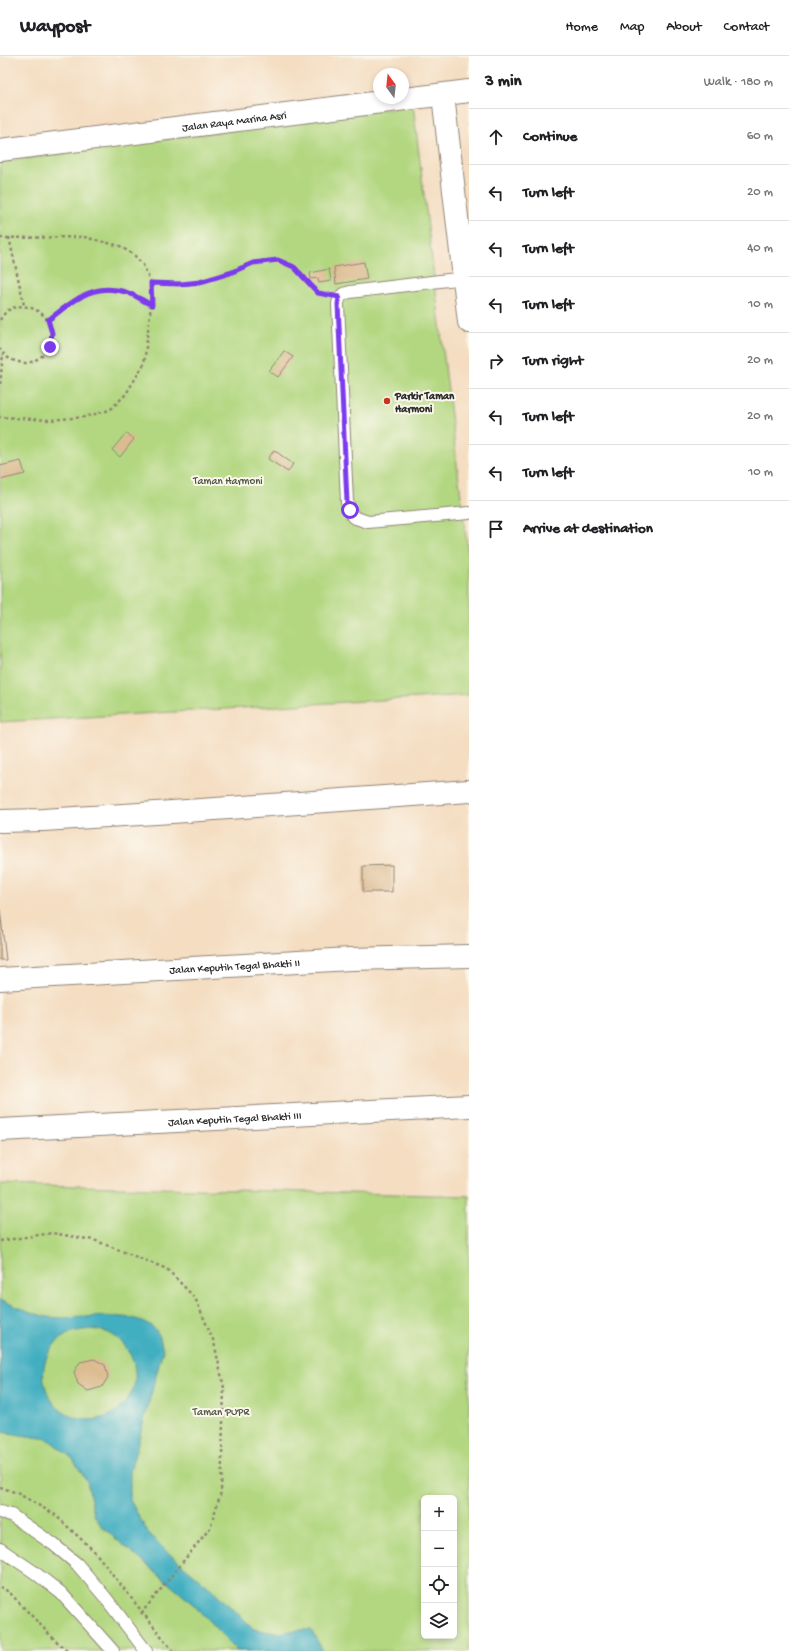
<!DOCTYPE html>
<html lang="en">
<head>
<meta charset="utf-8">
<style>
	body { margin:0; font-family:"Gochi Hand",sans-serif; background:#f2f2f2; color:#202124 }
	.controls { position:absolute; right:12px; bottom:12px; display:grid; overflow:hidden; border-radius:6px; box-shadow:0 2px 6px #0003 }
	.controls button { width:36px; height:36px; display:grid; place-items:center; padding:0; border:0; border-bottom:1px solid #e0e0e0; background:#fff; color:#202124; font:20px sans-serif }
	.compass { position:absolute; left:373px; top:12px; width:36px; height:36px; border-radius:50%; background:#fff; box-shadow:0 2px 6px #0003; rotate:345deg }
	.stop { position:absolute; width:12px; height:12px; margin:-9px; border:3px solid #7c3aed; border-radius:50%; background:#fff }
	.stop.end { background:#7c3aed; border-color:#fff; box-shadow:0 1px 4px #0008 }
	.list { margin:0; padding:0; list-style:none }
	h2 { display:flex; justify-content:space-between; align-items:center; height:52px; margin:0; padding:0 16px; font-size:17px }
	h2 small { font-size:13px; font-weight:400; color:#757577 }
	.list li { display:grid; grid-template-columns:26px 1fr auto; gap:12px; align-items:center; box-sizing:border-box; height:56px; padding:0 16px; border-top:1px solid #e0e0e0 }
	.list b { display:block; font-size:15px; white-space:nowrap }
	.list em { font-size:13px; font-style:normal; color:#757577 }
	.icon { flex:none; width:22px; height:22px; fill:none; stroke:currentColor; stroke-width:2; stroke-linecap:round; stroke-linejoin:round }
	.map { position:relative; flex:none; width:469px; height:1595px; overflow:hidden }
	header { display:flex; align-items:center; gap:24px; box-sizing:border-box; height:56px; padding:0 20px; background:#fff; border-bottom:1px solid #e0e0e0 }
	header strong { font-size:19px }
	nav { display:flex; gap:22px; margin-inline-start:auto; font-size:14px }
	main { display:flex }
	aside { flex:1; background:#fff }
	.map>svg:first-child { display:block }
	.green { fill:#b2d780; stroke:#6e8156; fill-rule:evenodd }
	.water { fill:#43afc1; stroke:#376d76; fill-rule:evenodd }
	.building { fill:#dcbb91 }
	.lines { fill:none; stroke-linecap:round; stroke-linejoin:round }
	.lane-casing { stroke:#908476; stroke-width:14 }
	.street-casing { stroke:#908476; stroke-width:24 }
	.path { stroke:#908476; stroke-width:2.5; stroke-dasharray:3 3; stroke-linecap:butt }
	.lane { stroke:#fff; stroke-width:12 }
	.street { stroke:#fff; stroke-width:22 }
	.route { stroke:#7c3aed; stroke-width:5 }
	.poi-dot { fill:#c8321e; stroke:#fbf7ec; stroke-width:1.5 }
	.labels { text-anchor:middle; stroke-width:4; stroke-linejoin:round; paint-order:stroke }
	.street-label { font-size:11px; fill:#2b2b2b; stroke:#fbf7ec }
	.poi-label { font-size:11px; font-weight:bold; fill:#2b2b2b; stroke:#fbf7ec; text-anchor:start }
	.park-label { font-size:11px; fill:#4d5640; stroke:#fbf7ec }
</style>
</head>
<body>
<header>
<strong>Waypost</strong>
<nav><a>Home</a><a>Map</a><a>About</a><a>Contact</a></nav>
</header>
<main>
<div class="map">
<svg width="469" height="1595" viewBox="0 0 469 1595">
	<rect width="100%" height="100%" fill="#fbf7ec"/>
	<filter id="ink" filterUnits="userSpaceOnUse"><feTurbulence type="fractalNoise" baseFrequency=".025" numOctaves="2"/><feDisplacementMap in="SourceGraphic" scale="8" xChannelSelector="R" yChannelSelector="G"/><feConvolveMatrix kernelMatrix="1 2 1 2 8 2 1 2 1" color-interpolation-filters="sRGB"/></filter>
	<filter id="wash" filterUnits="userSpaceOnUse"><feTurbulence type="fractalNoise" baseFrequency=".012" numOctaves="4" result="noise"/><feDisplacementMap in="SourceGraphic" scale="16" xChannelSelector="R" yChannelSelector="G"/><feGaussianBlur stdDeviation="0.9" result="paint"/><feColorMatrix in="noise" values="0 0 0 0 0 0 0 0 0 0 0 0 0 0 0 0 0 1.4 0 .05"/><feComposite in="paint" operator="in"/></filter>
	<g filter="url(#wash)">
		<rect width="100%" height="100%" fill="#f4ddc1"/>
		<path class="green" d="M 413,49 L 469,506 L 469,639 L 0,666 L 0,106 Z
			M 0,1128 L 469,1140 L 469,1595 L 0,1595 ZM 424,1442 L 454,1442 L 454,1580 L 424,1580 Z"/>
		<path class="water" d="M 0,1244 C 14,1249 35,1259 49,1261 C 77,1265 141,1250 158,1277 C 161,1281 161,1289 163,1294 L 130,1416 L 130,1444 L 147,1475 L 166,1495 L 215,1536 L 254,1573 L 276,1577 L 298,1574 L 311,1574 L 323,1595 L 237,1595 L 193,1548 L 102,1471 L 94,1459 L 87,1425 L 72,1402 L 48,1383 L 0,1376 ZM 91,1273 C 97,1274 106,1275 111,1278 C 129,1288 139,1311 134,1330 C 133,1335 129,1340 127,1344 C 121,1354 109,1361 98,1363 C 44,1372 22,1300 70,1277 C 76,1274 85,1274 91,1273 Z"/>
		<g id="blocks">
			<path class="building" d="M 364,206 L 367,223 L 336,228 L 334,211 Z
				M 329,213 L 331,225 L 319,227 L 318,222 L 311,223 L 310,217 Z
				M 284,295 L 293,301 L 278,321 L 269,315 Z
				M 126,377 L 134,383 L 120,401 L 112,394 Z
				M 274,394 L 293,408 L 288,416 L 268,403 Z
				M 21,405 L 25,418 L 0,424 L 0,410 Z
				M 392,809 L 392,836 L 363,836 L 363,810 Z
				M 0,854 L 6,904 L 0,904 Z
				M 94,1303 L 105,1309 L 108,1321 L 102,1331 L 88,1335 L 78,1328 L 74,1316 L 80,1306 Z"/>
		</g>
	</g>
	<g filter="url(#ink)">
		<use href="#blocks" fill-opacity="0" stroke="#908476" stroke-width="1"/>
		<g class="lines">
			<g class="lane-casing">
				<path id="lane" d="M 464,222 L 350,236 C 342,238 339,240 338,248 L 347,446 L 353,461 L 368,466 L 469,457
					M 0,1456 L 11,1459 L 53,1488 L 77,1508 L 105,1541 L 146,1595
					M 0,1493 L 34,1516 L 61,1537 L 113,1595"/>
			</g>
			<g class="street-casing">
				<g id="street">
					<path d="M 443,39 L 469,266"/>
					<path id="s1" d="M 0,94 L 469,35"/>
					<path d="M 0,765 L 43,764 L 172,756 L 469,735"/>
					<path id="s2" d="M 0,923 L 351,903 L 469,900"/>
					<path id="s3" d="M 0,1074 L 469,1050"/>
				</g>
			</g>
			<path class="path" d="M 9,181 L 24,249
				M 0,182 L 84,181 L 120,190 L 135,200 L 143,209 L 151,227 L 151,249 L 144,308 L 126,338 L 110,354 L 84,361 L 50,364 L 0,361
				M 151,227 C 167,228 184,230 200,226 C 228,221 265,192 293,210 C 303,216 311,229 318,237 L 324,238
				M 0,264 C 17,231 73,264 44,298 C 40,302 32,307 25,307 C 15,306 6,303 0,293
				M 49,264 C 74,245 92,226 126,237 C 135,239 143,245 151,249
				M 0,328 L 3,298
				M 0,1185 L 52,1177 L 94,1184 L 167,1213 L 195,1242 L 214,1286 L 224,1332 L 221,1436 L 210,1472 L 140,1559
				M 0,1431 L 17,1437 L 54,1458 L 95,1496 L 173,1595
				M 0,1531 L 9,1536 L 52,1581 L 67,1595"/>
			<use href="#lane" class="lane"/>
			<use href="#street" class="street"/>
		</g>
	</g>
	<g class="lines" filter="url(#ink)">
		<path class="route" d="M 50,291 L 52,277 L 48,264 C 74,245 92,226 126,236 C 135,239 143,245 152,249 L 151,227 L 181,228 L 200,226 L 230,217 L 253,207 L 278,204 L 294,211 L 318,237 L 339,241 L 338,248 L 347,446 L 350,454"/>
	</g>
	<circle class="poi-dot" cx="387" cy="345" r="4"/>
	<g class="labels">
		<g class="street-label">
			<text dy="4" stroke="none"><textPath href="#s1" startOffset="236">Jalan Raya Marina Asri</textPath></text>
			<text dy="4" stroke="none"><textPath href="#s2" startOffset="235">Jalan Keputih Tegal Bhakti II</textPath></text>
			<text dy="4" stroke="none"><textPath href="#s3" startOffset="235">Jalan Keputih Tegal Bhakti III</textPath></text>
		</g>
		<g class="poi-label">
			<text x="395" y="343">Parkir Taman<tspan x="395" dy="13">Harmoni</tspan></text>
		</g>
		<g class="park-label">
			<text x="228" y="428">Taman Harmoni</text>
			<text x="221" y="1359">Taman PUPR</text>
		</g>
	</g>
</svg>
<div class="controls">
<button>+</button>
<button>−</button>
<button><svg class="icon" aria-label="locate" viewBox="0 0 24 24"><circle cx="12" cy="12" r="6"/><path d="M12 2v4M12 18v4M2 12h4M18 12h4"/></svg></button>
<button><svg class="icon" aria-label="layers" viewBox="0 0 24 24"><path d="M12 4l9 5-9 5-9-5zM3 14l9 5 9-5"/></svg></button>
</div>
<svg class="compass" viewBox="-18 -18 36 36"><path d="M0-13l5 13h-10z" fill="#e53935"/><path d="M0 13l5-13h-10z" fill="#757577"/></svg>
<div class="stop" style="left:350px;top:454px"></div>
<div class="stop end" style="left:50px;top:291px"></div>
</div>
<aside>
<h2>3 min<small>Walk · 180 m</small></h2>
<ul class="list">
<li><svg class="icon" aria-label="ahead" viewBox="0 0 24 24"><path d="M12 20V5M6 11l6-6 6 6"/></svg><div><b>Continue</b></div><em>60 m</em></li>
<li><svg class="icon" aria-label="left" viewBox="0 0 24 24"><path d="M17 20v-9H6M10 6l-5 5 5 5"/></svg><div><b>Turn left</b></div><em>20 m</em></li>
<li><svg class="icon" aria-label="left" viewBox="0 0 24 24"><path d="M17 20v-9H6M10 6l-5 5 5 5"/></svg><div><b>Turn left</b></div><em>40 m</em></li>
<li><svg class="icon" aria-label="left" viewBox="0 0 24 24"><path d="M17 20v-9H6M10 6l-5 5 5 5"/></svg><div><b>Turn left</b></div><em>10 m</em></li>
<li><svg class="icon" aria-label="right" viewBox="0 0 24 24"><path d="M7 20v-9h11M14 6l5 5-5 5"/></svg><div><b>Turn right</b></div><em>20 m</em></li>
<li><svg class="icon" aria-label="left" viewBox="0 0 24 24"><path d="M17 20v-9H6M10 6l-5 5 5 5"/></svg><div><b>Turn left</b></div><em>20 m</em></li>
<li><svg class="icon" aria-label="left" viewBox="0 0 24 24"><path d="M17 20v-9H6M10 6l-5 5 5 5"/></svg><div><b>Turn left</b></div><em>10 m</em></li>
<li><svg class="icon" aria-label="arrive" viewBox="0 0 24 24"><path d="M6 21V4h12l-3 4 3 4H6"/></svg><div><b>Arrive at destination</b></div></li>
</ul>
</aside>
</main>
</body>
</html>
